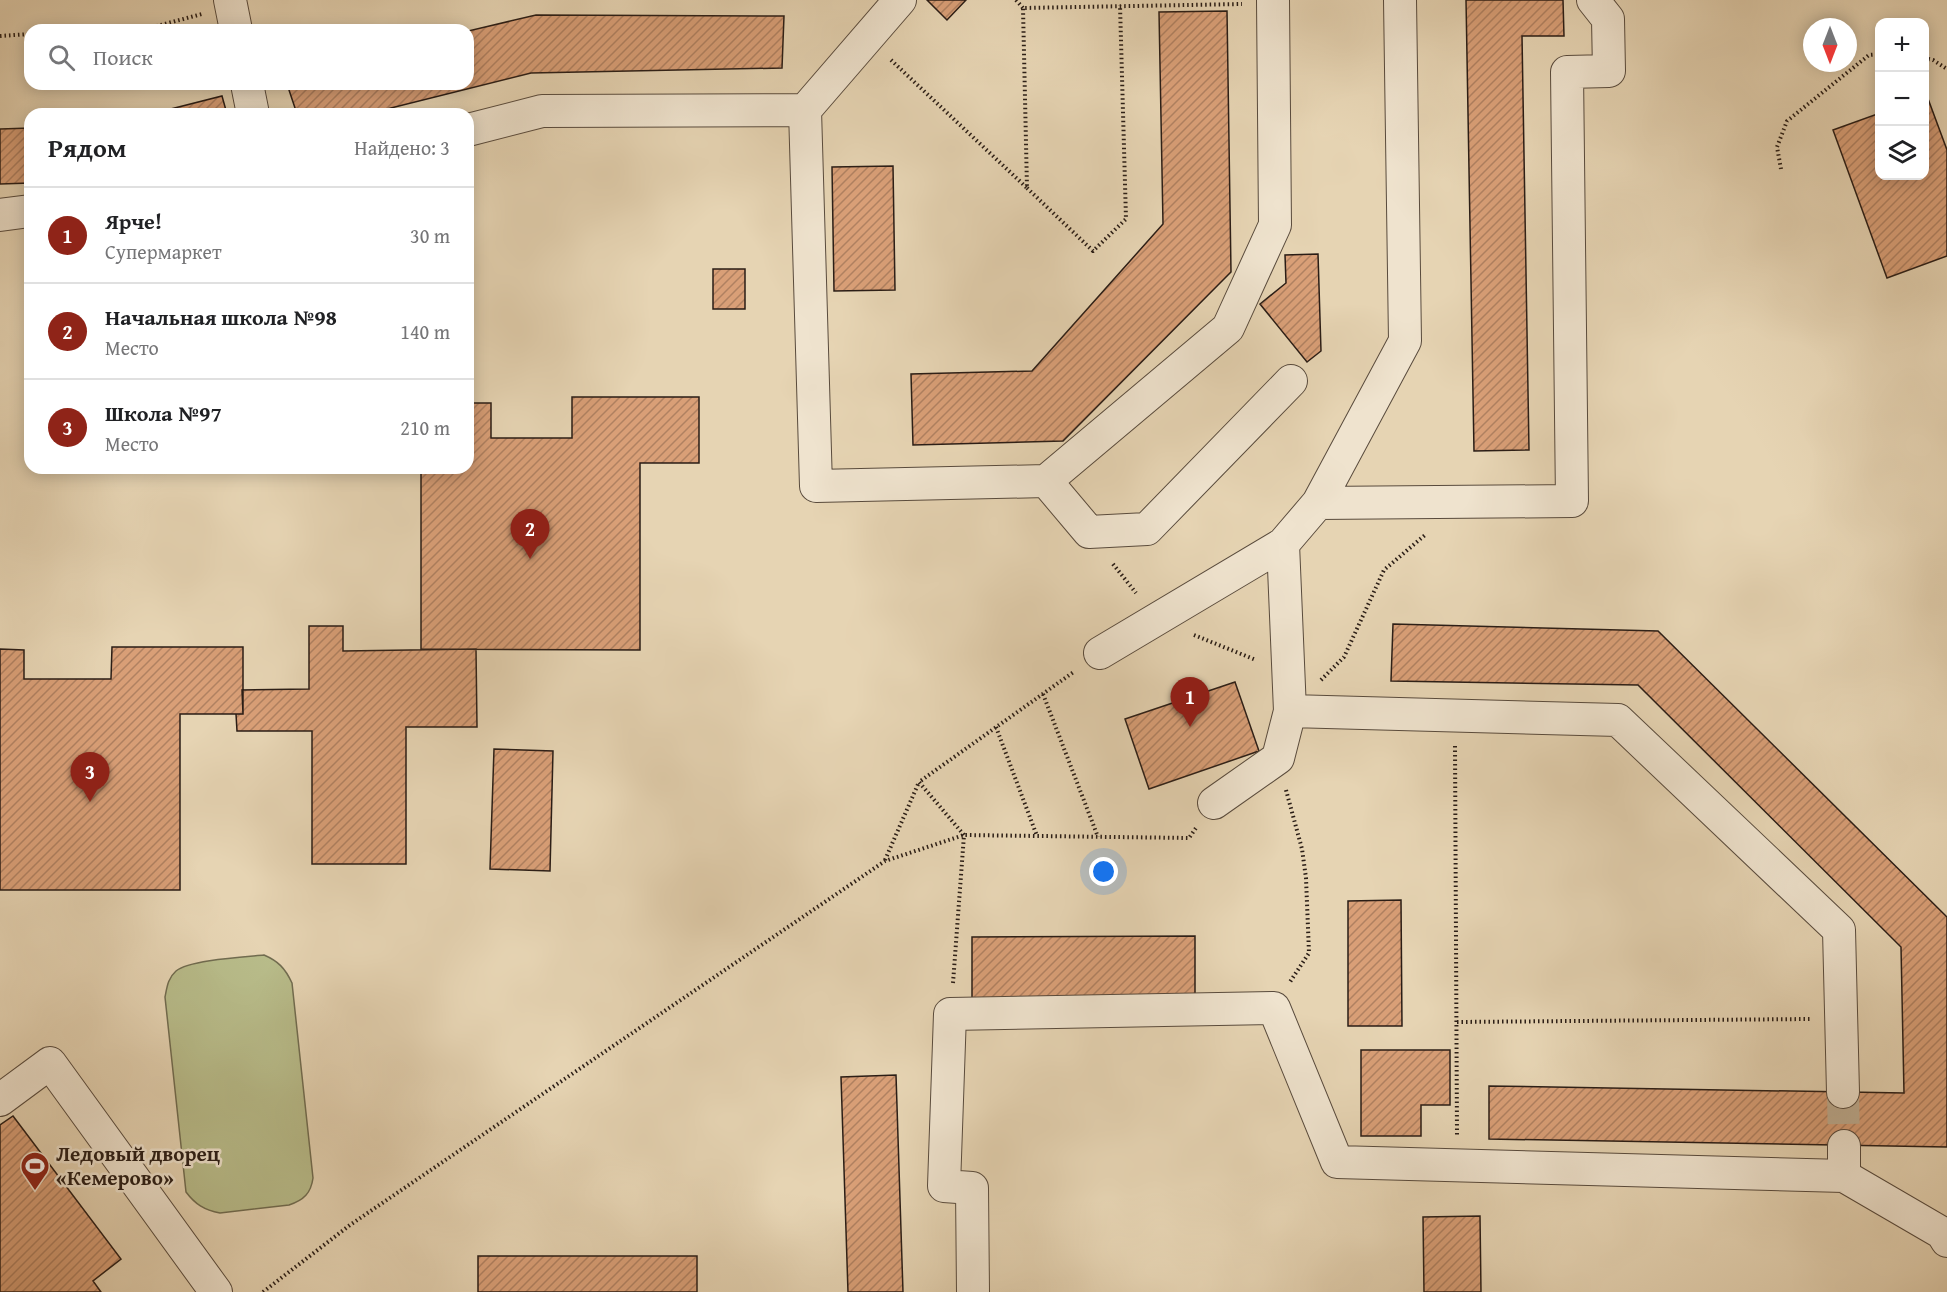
<!DOCTYPE html>
<html lang="ru">
<head>
<meta charset="utf-8">
<style>
	body { margin:0; font-family:"Gentium Book Plus",serif; background:#f2f2f2; color:#202124 }
	.controls { position:absolute; right:18px; top:18px; display:grid; overflow:hidden; border-radius:12px; box-shadow:0 3px 15px #0003 }
	.controls button { width:54px; height:54px; display:grid; place-items:center; padding:0; border:0; border-bottom:2px solid #e0e0e0; background:#fff; color:#202124; font:30px sans-serif }
	.compass { position:absolute; left:1803px; top:18px; width:54px; height:54px; border-radius:50%; background:#fff; box-shadow:0 3px 15px #0003; rotate:180deg }
	.you { position:absolute; left:1104px; top:872px; width:21px; height:21px; margin:-15px; border:4px solid #fff; border-radius:50%; background:#1a73e8; box-shadow:0 0 0 9px #1a73e833 }
	.badge { display:grid; place-items:center; width:39px; height:39px; border-radius:50%; background:#8f2418; color:#fff; font-size:20px; font-weight:700 }
	.pin { position:absolute; translate:-50% -50px; filter:drop-shadow(0 2px 3px #0008) }
	.pin::after { content:''; position:absolute; top:32px; width:21px; height:18px; background:inherit; clip-path:polygon(0 0,100% 0,50% 100%) }
	.list { margin:0; padding:0; list-style:none }
	h2 { display:flex; justify-content:space-between; align-items:center; height:78px; margin:0; padding:0 24px; font-size:26px }
	h2 small { font-size:20px; font-weight:400; color:#757577 }
	.list li { display:grid; grid-template-columns:39px 1fr auto; gap:18px; align-items:center; box-sizing:border-box; height:96px; padding:0 24px; border-top:2px solid #e0e0e0 }
	.list b { display:block; font-size:22px; white-space:nowrap }
	.list p { margin:0; font-size:20px; white-space:nowrap; color:#757577 }
	.list em { font-size:20px; font-style:normal; color:#757577 }
	.icon { flex:none; width:33px; height:33px; fill:none; stroke:currentColor; stroke-width:2; stroke-linecap:round; stroke-linejoin:round }
	.map { position:relative; flex:none; width:1947px; height:1292px; overflow:hidden }
	.search { position:absolute; background:#fff; box-shadow:0 3px 15px #0003; left:24px; top:24px; width:450px; height:66px; display:flex; align-items:center; gap:15px; box-sizing:border-box; padding:0 21px; border-radius:18px; color:#757577; font-size:22px }
	.panel { position:absolute; background:#fff; box-shadow:0 3px 15px #0003; left:24px; top:108px; width:450px; height:366px; border-radius:18px }
	.map>svg:first-child { display:block }
	.grass { fill:#b8bc8a; stroke:#716c50; stroke-width:1.5 }
	.building { fill:url(#building-hatch); stroke:#2a1d16; stroke-width:1.5 }
	.lines { fill:none; stroke-linecap:round; stroke-linejoin:round }
	.minor-tunnel { stroke:#c0af94; stroke-width:32; stroke-dasharray:32 16; stroke-linecap:butt }
	.minor-casing { stroke:#594b3d; stroke-width:34 }
	.path { stroke:#2a1d16; stroke-width:4; stroke-dasharray:1.5 3; stroke-linecap:butt }
	.minor { stroke:#efe3ce; stroke-width:32 }
	.labels { text-anchor:middle; stroke-width:5; stroke-linejoin:round; paint-order:stroke }
	.poi-label { font-size:21px; font-weight:bold; fill:#2a1d16; stroke:#efe3ce; text-anchor:start }
</style>
</head>
<body>
<div class="map">
<svg width="1947" height="1292" viewBox="0 0 1947 1292">
	<defs>
		<pattern id="building-hatch" width="6" height="6" patternUnits="userSpaceOnUse" patternTransform="scale(1.5)"><rect width="6" height="6" fill="#d99f77"/><path d="M-1 1l2-2M0 6l6-6M5 7l2-2" fill="none" stroke="#b08161"/></pattern>
	</defs>
	<rect width="100%" height="100%" fill="#e6d4b3"/>
	<filter id="stains"><feTurbulence type="fractalNoise" baseFrequency=".00333" numOctaves="4"/><feColorMatrix values="0 0 0 0 .2 0 0 0 0 .09 0 0 0 0 .02 0 0 0 .5 -.17"/></filter>
	<radialGradient id="worn" r=".72"><stop offset=".6" stop-color="#630" stop-opacity="0"/><stop offset="1" stop-color="#630" stop-opacity=".3"/></radialGradient>
	<path class="grass" d="M 264,955 C 278,961 285,968 292,983 L 313,1178 C 311,1193 304,1200 289,1205 L 220,1213 C 204,1210 195,1204 186,1192 L 165,997 C 167,987 168,978 176,971 C 189,960 244,957 264,955 Z"/>
	<path class="building" d="M 927,0 L 966,0 L 947,20 Z
		M 1466,0 L 1563,0 L 1564,36 L 1522,36 L 1529,450 L 1474,451 Z
		M 1227,11 L 1231,272 L 1063,441 L 913,445 L 911,374 L 1032,371 L 1163,224 L 1159,12 Z
		M 536,15 L 784,16 L 782,68 L 531,73 L 367,114 L 297,114 L 287,84 L 468,84 L 468,31 Z
		M 222,96 L 227,114 L 151,114 Z
		M 1927,96 L 1947,150 L 1947,256 L 1887,278 L 1833,130 L 1880,113 L 1880,176 L 1924,176 L 1924,97 Z
		M 30,128 L 30,183 L 0,184 L 0,129 Z
		M 893,166 L 895,290 L 834,291 L 832,167 Z
		M 1318,254 L 1321,351 L 1307,362 L 1260,304 L 1286,283 L 1285,255 Z
		M 713,269 L 745,269 L 745,309 L 713,309 Z
		M 572,397 L 699,397 L 699,463 L 640,463 L 640,650 L 421,649 L 421,469 L 359,468 L 468,468 L 468,403 L 491,403 L 491,438 L 572,438 Z
		M 1393,624 L 1658,631 L 1947,917 L 1947,1147 L 1489,1139 L 1489,1086 L 1904,1093 L 1901,947 L 1638,685 L 1391,681 Z
		M 309,626 L 343,626 L 343,651 L 476,649 L 477,727 L 406,727 L 406,864 L 312,864 L 312,731 L 237,731 L 236,714 L 243,714 L 242,690 L 309,689 Z
		M 112,647 L 243,647 L 243,714 L 180,714 L 180,890 L 0,890 L 0,649 L 24,650 L 24,679 L 111,679 Z
		M 1235,682 L 1259,751 L 1149,789 L 1125,719 Z
		M 494,749 L 553,751 L 550,871 L 490,869 Z
		M 1401,900 L 1402,1026 L 1348,1026 L 1348,901 Z
		M 1195,936 L 1195,1005 L 972,1005 L 972,937 Z
		M 1361,1050 L 1450,1050 L 1450,1105 L 1421,1105 L 1421,1136 L 1361,1136 Z
		M 896,1075 L 903,1292 L 848,1292 L 841,1077 Z
		M 13,1116 L 121,1259 L 93,1281 L 101,1292 L 0,1292 L 0,1125 Z
		M 1480,1216 L 1481,1292 L 1424,1292 L 1423,1217 Z
		M 478,1256 L 697,1256 L 697,1292 L 478,1292 Z"/>
	<g class="lines">
		<path class="minor-tunnel" d="M 1843,1092 L 1844,1146"/>
		<g class="minor-casing">
			<path id="minor" d="M 230,0 L 236,30
				M 900,0 L 805,110 L 816,486 L 1046,481 L 1228,328 L 1275,225 L 1273,0
				M 1593,0 L 1608,19 L 1609,71 L 1567,72 L 1572,501 L 1318,503 L 1283,544 L 1290,711 L 1618,720 L 1839,930 L 1843,1092
				M 247,84 L 253,114
				M 468,130 L 542,111 L 805,110
				M 0,215 L 30,211
				M 1046,481 L 1089,532 L 1147,529 L 1291,381
				M 1318,503 L 1405,341 L 1400,0
				M 1100,653 L 1283,544
				M 1214,803 L 1278,758 L 1290,711
				M 0,1100 L 50,1063 L 216,1292
				M 1844,1146 L 1844,1176 L 1942,1233 L 1947,1241
				M 973,1292 L 972,1188 L 944,1186 L 950,1014 L 1274,1008 L 1337,1162 L 1844,1176"/>
		</g>
		<path class="path" d="M 1016,0 L 1023,8
			M 98,30 L 157,26 L 202,14
			M 0,36 L 30,34
			M 1924,58 L 1933,60 L 1947,69
			M 891,60 L 1027,188 L 1023,8 L 1242,4
			M 1781,169 L 1777,147 L 1787,121 L 1869,55 L 1880,54
			M 1027,188 L 1093,251 L 1126,219 L 1120,5
			M 1113,564 L 1136,593
			M 1194,635 L 1256,660
			M 1321,680 L 1344,657 L 1384,570 L 1425,535
			M 1043,694 L 1098,837
			M 996,727 L 1037,836
			M 1455,746 L 1457,1135
			M 1286,790 L 1302,849 L 1306,878 L 1309,953 L 1290,982
			M 885,860 L 919,782
			M 953,983 L 964,835 L 919,782 L 1075,671
			M 1457,1022 L 1810,1019
			M 263,1292 L 350,1225 L 885,861 L 964,835 L 1189,838 L 1196,828"/>
		<use href="#minor" class="minor"/>
	</g>
	<defs>
		<g id="stadium-pin" transform="scale(1.5)"><path d="M0 17L-7.5 6A9.5 9.5 0 1 1 7.5 6Z" fill="#8f2418" stroke="#efe3ce"/><path d="M0-5a6.5 5 0 1 0 0 10a6.5 5 0 1 0 0-10ZM-3.5-1.8h7v3.6h-7Z" fill="#fff"/></g>
	</defs>
	<g fill-rule="evenodd">
		<use href="#stadium-pin" x="35" y="1166"/>
	</g>
	<g class="labels">
		<g class="poi-label">
			<text x="56" y="1161">Ледовый дворец<tspan x="56" dy="24">«Кемерово»</tspan></text>
		</g>
	</g>
	<rect width="100%" height="100%" filter="url(#stains)"/>
	<rect width="100%" height="100%" fill="url(#worn)"/>
</svg>
<div class="controls">
<button>+</button>
<button>−</button>
<button><svg class="icon" aria-label="layers" viewBox="0 0 24 24"><path d="M12 4l9 5-9 5-9-5zM3 14l9 5 9-5"/></svg></button>
</div>
<svg class="compass" viewBox="-18 -18 36 36"><path d="M0-13l5 13h-10z" fill="#e53935"/><path d="M0 13l5-13h-10z" fill="#757577"/></svg>
<div class="you"></div>
<div class="pin badge" style="left:1190px;top:727px">1</div>
<div class="pin badge" style="left:530px;top:559px">2</div>
<div class="pin badge" style="left:90px;top:802px">3</div>
<div class="search"><svg class="icon" aria-label="search" viewBox="0 0 24 24"><circle cx="10" cy="10" r="6"/><path d="M15 15l6 6"/></svg>Поиск</div>
<section class="panel">
<h2>Рядом<small>Найдено: 3</small></h2>
<ul class="list">
<li><span class="badge">1</span><div><b>Ярче!</b><p>Супермаркет</p></div><em>30 m</em></li>
<li><span class="badge">2</span><div><b>Начальная школа №98</b><p>Место</p></div><em>140 m</em></li>
<li><span class="badge">3</span><div><b>Школа №97</b><p>Место</p></div><em>210 m</em></li>
</ul>
</section>
</div>
</body>
</html>
